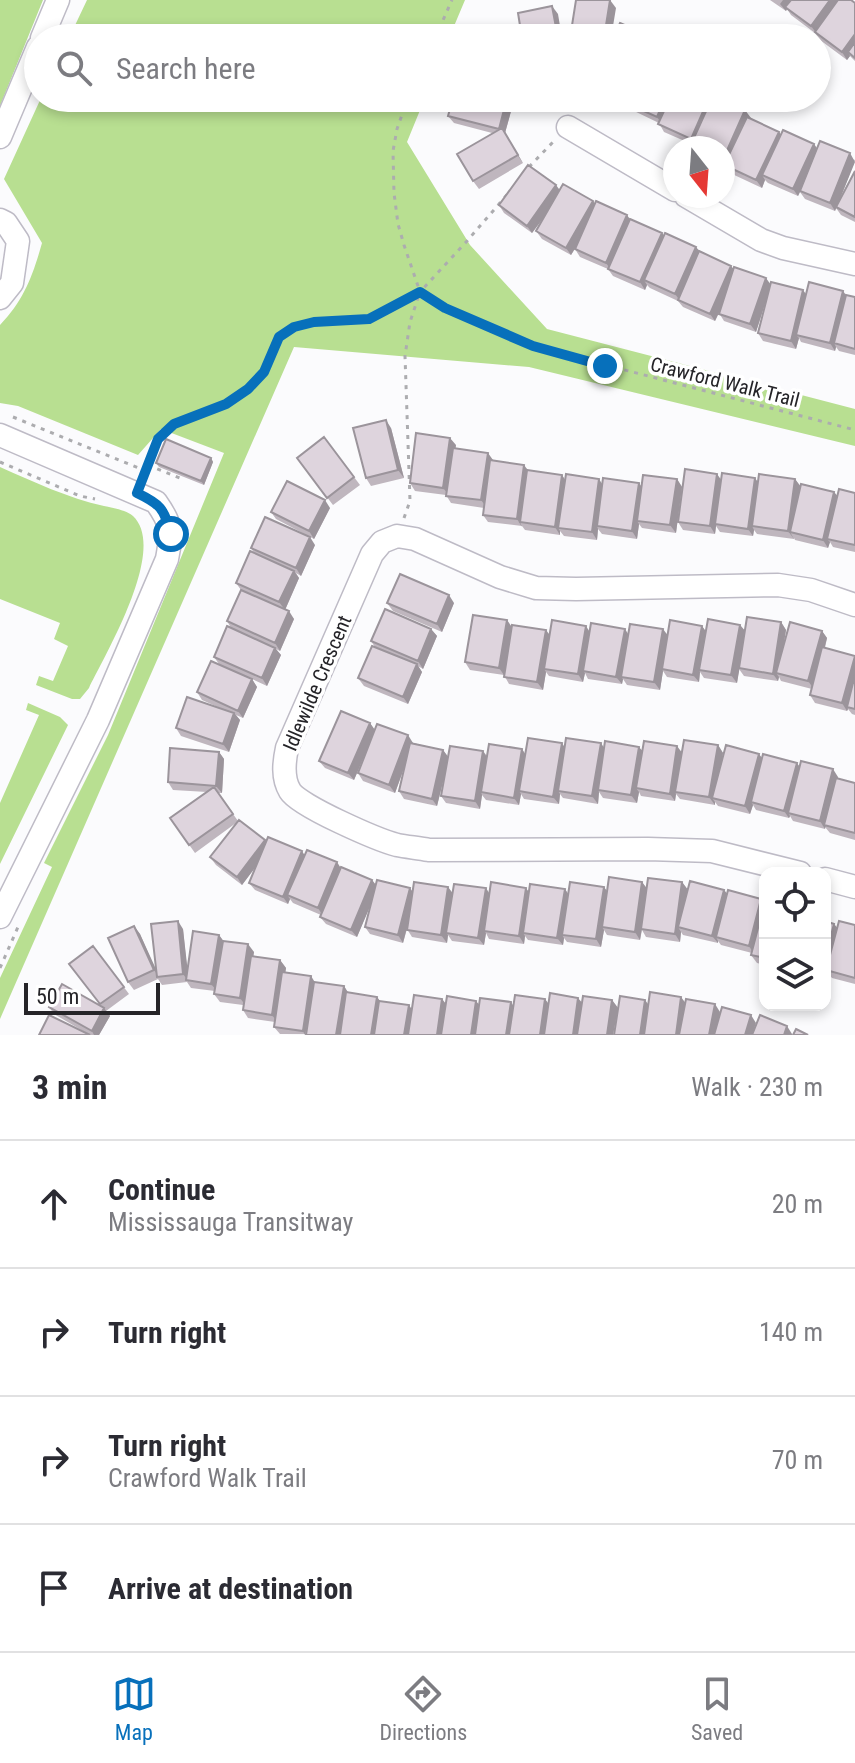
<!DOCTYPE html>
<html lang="en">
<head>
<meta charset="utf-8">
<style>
	body { margin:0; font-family:"Roboto Condensed",sans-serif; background:#f7f7f7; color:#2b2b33 }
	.controls { position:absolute; right:24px; bottom:24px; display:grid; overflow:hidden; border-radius:16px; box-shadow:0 4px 12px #0003 }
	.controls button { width:72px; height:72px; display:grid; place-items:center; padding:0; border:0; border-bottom:2px solid #e1e1e2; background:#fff; color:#2b2b33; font:40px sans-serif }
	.compass { position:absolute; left:663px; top:136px; width:72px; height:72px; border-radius:50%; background:#fff; box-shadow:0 4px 12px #0003; rotate:163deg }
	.scale { position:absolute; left:24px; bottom:20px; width:136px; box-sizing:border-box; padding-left:8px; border:4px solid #252428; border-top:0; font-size:22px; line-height:28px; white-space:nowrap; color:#252428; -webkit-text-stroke:6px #fff; paint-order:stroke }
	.stop { position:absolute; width:24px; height:24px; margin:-18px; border:6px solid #0770bb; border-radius:50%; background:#fff }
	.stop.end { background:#0770bb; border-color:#fff; box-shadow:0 2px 8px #0008 }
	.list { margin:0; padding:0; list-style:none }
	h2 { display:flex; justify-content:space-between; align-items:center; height:104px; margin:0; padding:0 32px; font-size:34px }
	h2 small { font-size:26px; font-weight:400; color:#7c7c81 }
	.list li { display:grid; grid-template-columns:52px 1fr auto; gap:24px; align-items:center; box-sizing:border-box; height:128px; padding:0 32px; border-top:2px solid #e1e1e2 }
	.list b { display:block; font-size:30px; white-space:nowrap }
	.list p { margin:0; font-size:26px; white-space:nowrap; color:#7c7c81 }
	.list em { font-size:26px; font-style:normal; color:#7c7c81 }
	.icon { flex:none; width:44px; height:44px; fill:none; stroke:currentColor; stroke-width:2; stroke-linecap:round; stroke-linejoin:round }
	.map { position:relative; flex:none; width:855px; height:1035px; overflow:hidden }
	.search { position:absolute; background:#fff; box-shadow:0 4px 12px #0003; left:24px; right:24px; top:24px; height:88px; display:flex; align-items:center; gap:20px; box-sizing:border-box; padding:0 28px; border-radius:44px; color:#7c7c81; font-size:30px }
	.sheet { height:616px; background:#fff }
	nav { display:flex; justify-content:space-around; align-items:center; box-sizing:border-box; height:112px; border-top:2px solid #e1e1e2; background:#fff; font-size:22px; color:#7c7c81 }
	nav a { display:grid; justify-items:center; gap:4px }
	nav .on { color:#0770bb }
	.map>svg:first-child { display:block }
	.green { fill:#b8df91 }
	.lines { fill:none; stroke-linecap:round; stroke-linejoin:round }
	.minor-casing { stroke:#bebbc6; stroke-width:25 }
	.path { stroke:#acacaf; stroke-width:3; stroke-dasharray:4 6; stroke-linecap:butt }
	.minor { stroke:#fff; stroke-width:22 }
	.wall { fill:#bfb6be }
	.shaded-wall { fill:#9b949b }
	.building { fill:#ded4dd; stroke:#9b949b; stroke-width:2 }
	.route { stroke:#0770bb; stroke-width:10 }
	.labels { text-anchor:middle; stroke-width:7; stroke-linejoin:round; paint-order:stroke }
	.street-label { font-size:20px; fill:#252428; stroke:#fff }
</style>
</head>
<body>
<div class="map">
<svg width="855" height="1035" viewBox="0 0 855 1035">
	<rect width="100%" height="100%" fill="#fbfbfd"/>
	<path class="green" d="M 0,0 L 43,0 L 0,106 Z
		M 87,0 L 465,0 L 449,38 L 69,38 Z
		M 41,98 L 425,98 L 407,142 L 470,245 L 547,329 L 855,409 L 855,446 L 529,367 L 294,347 L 0,1019 L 0,978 L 52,867 L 44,863 L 108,735 L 224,453 L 161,429 L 138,455 L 18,406 L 0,403 L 0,325 C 24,300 33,275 42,243 L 4,179 Z
		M 0,467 C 34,482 68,498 104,506 C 113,508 126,510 133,516 C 168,549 106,653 89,688 L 80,699 L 72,699 L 36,685 L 39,676 L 53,681 L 68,646 L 54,639 L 60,623 L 0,599 Z
		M 28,703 L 60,717 L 68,725 L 0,864 L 0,803 L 39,715 L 26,710 Z"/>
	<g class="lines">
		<g class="minor-casing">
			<path id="minor" d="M 42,38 L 58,0
				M 568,127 L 675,190
				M 0,137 L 38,47
				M 686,196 L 761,240 L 783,248 L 855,264
				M 0,220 L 6,223 L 18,241 L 12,283 L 0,298
				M 0,435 L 156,502 C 173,526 172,532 167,559 L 98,720 L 0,917
				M 800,873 L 712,851 L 648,849 L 429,850 C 419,848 407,847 397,845 C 378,840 299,806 290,791 C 282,778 284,762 287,748 L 372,554 L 382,542 L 397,536 L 415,539 L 500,577 L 536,588 L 576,589 L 778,585 L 811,590 L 855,605
				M 825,879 L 855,887"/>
		</g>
		<path class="path" d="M 435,38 L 452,0
			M 408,98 L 397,129 L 393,151 L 394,193 L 398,224 L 404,245 L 420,292 L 445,308 L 533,346 L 855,430
			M 529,167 L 554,141
			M 13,417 L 146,471
			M 0,462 L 80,496 L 95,499
			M 148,465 L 182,479
			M 145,473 L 158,439 L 174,424 L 226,404 L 248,389 L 264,372 L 279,337 L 294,327 L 314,322 L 369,319 L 420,292 L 467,241 L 512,189
			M 404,518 L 410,501 L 405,356 L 410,322 L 420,292
			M 0,968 L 18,927"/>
		<use href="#minor" class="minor"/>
	</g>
	<path class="wall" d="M 770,0 L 851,0 L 855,3 L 855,61 L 850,56 L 847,60 L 820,40 L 815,33 L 791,15 L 787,9 L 786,11 Z
		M 626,103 L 745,110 L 750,119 L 779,132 L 781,135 L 814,144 L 817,148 L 855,160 L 840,199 L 855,171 L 855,222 L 841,215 L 836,208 L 835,211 L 805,199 L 800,192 L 798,196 L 768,183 L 765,180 L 762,188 L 730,173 L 724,165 L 727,161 L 723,159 L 723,148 L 699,148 L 697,145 L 696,146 L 664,132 L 659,123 L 632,110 Z
		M 513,104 L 505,133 L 523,163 L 479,189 L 473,181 L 492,133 L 454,123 L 448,116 Z
		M 559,190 L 662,233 L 664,236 L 734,269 L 770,284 L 806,294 L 843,291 L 846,295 L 855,297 L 855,355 L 839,351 L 836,347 L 835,351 L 801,342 L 799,338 L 796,349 L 763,341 L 758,333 L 766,301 L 756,332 L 724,321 L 719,313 L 715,321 L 683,307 L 678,301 L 650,288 L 647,285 L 645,290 L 613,276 L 608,269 L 580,257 L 575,249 L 571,255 L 542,239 L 536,231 L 544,217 L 532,233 L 504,213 L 499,205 Z
		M 391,428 L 404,478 L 371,486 L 366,478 Z
		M 324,437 L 360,485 L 333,505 L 297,458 Z
		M 456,445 L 455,448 L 493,461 L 528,470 L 562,475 L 565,480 L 642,487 L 677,479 L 682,487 L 676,533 L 642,528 L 639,524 L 637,539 L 602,534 L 598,529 L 597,540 L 564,536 L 560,531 L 560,535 L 525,530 L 522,526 L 488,522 L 483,515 L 484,508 L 451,503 L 446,495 L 415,491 L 410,483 Z
		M 211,458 L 213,462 L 204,485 L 159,467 L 156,463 Z
		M 795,479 L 800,486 L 834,492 L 837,496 L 855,493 L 855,552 L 833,547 L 830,542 L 828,548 L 795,540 L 794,538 L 794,539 L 757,534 L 754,530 L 753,536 L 720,532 L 716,526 L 715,534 L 683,530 L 678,522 L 721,480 L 758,482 Z
		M 330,508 L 314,539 L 276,519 L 271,512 Z
		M 315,545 L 301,576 L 296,573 L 299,578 L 285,610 L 294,619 L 280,651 L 276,649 L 281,655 L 267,686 L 252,679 L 257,687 L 243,718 L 236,715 L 240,720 L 229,752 L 181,736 L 176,728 L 220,708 L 202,700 L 197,692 L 219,664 L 214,657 L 231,628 L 227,621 L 241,590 L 236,583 L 254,553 L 251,548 Z
		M 387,603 L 454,603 L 442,632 L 393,611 Z
		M 507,620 L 512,627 L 550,635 L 590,631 L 628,634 L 667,635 L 702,626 L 706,632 L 740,625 L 745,631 L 781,622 L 786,630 L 784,642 L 822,631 L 827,638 L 825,648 L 855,656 L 855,715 L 852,714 L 848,709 L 847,711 L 815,703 L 810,695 L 812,689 L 781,681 L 779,677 L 778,681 L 744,676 L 739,669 L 737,683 L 704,678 L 700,672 L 699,682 L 667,677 L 663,671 L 660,690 L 627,685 L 623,679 L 622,684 L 588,679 L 585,673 L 583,682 L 549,676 L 546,672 L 543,690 L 509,684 L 504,675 L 470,670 L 465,662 Z
		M 431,629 L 437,636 L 423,669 L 418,666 L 422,672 L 408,704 L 364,686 L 358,678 L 375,647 L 371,641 Z
		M 370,723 L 374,730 L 413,743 L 443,750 L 448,757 L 483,751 L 487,756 L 522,749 L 525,754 L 565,747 L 604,748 L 681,752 L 718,745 L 723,753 L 722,761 L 759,754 L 762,759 L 838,777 L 838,779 L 855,783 L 855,840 L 830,833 L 825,827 L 825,829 L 793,821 L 790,816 L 789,818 L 756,810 L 753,805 L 750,814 L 718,806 L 715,802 L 715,805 L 680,799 L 676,794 L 675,801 L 641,796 L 639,792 L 637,803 L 603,798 L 599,792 L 598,804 L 563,798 L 560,794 L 559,804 L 524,799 L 521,794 L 519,805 L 486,800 L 482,795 L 480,809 L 446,803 L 441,796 L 445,773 L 437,806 L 404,799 L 399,791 L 405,766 L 395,793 L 363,781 L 358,773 L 367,750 L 354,780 L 325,768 L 319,761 Z
		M 219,752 L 224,759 L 222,793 L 218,793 L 238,821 L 266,842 L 341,868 L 372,880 L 376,885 L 410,888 L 412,891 L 448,887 L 452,893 L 490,894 L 565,889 L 568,894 L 604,887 L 607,892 L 642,882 L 647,889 L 682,882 L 688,890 L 724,890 L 727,894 L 765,904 L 765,965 L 757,963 L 751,955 L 752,953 L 721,945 L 718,941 L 718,943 L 683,935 L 681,932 L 680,942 L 646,937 L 642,930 L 640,940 L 607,935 L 604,930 L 601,947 L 567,942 L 564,938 L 563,945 L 528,940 L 525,936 L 524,944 L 489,939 L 486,933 L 484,945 L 452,941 L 448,935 L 447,943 L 412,937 L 407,929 L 403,943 L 370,934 L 365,927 L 371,903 L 357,937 L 326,924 L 320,917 L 321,915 L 293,903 L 290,899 L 288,904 L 255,890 L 249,883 L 256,866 L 242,885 L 216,865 L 210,857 L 236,823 L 195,853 L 170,818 L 207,792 L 173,790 L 168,782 Z
		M 825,921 L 834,924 L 837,928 L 855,925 L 855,984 L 832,978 L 828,973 L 827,978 L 825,978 Z
		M 134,926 L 140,934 L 156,971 L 183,929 L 187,969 L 219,935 L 223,941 L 254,952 L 253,956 L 280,960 L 286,968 L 285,973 L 315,982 L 344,986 L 348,993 L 377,997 L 380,1001 L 409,1005 L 411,1009 L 442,999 L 446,1004 L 514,1006 L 545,999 L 548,1004 L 612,1000 L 618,1008 L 613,1035 L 280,1034 L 274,1027 L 275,1022 L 248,1018 L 243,1010 L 243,1005 L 220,1002 L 214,994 L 215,991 L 191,988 L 187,982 L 162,985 L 158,979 L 134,990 L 128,982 Z
		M 93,946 L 129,994 L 106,1011 L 110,1016 L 99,1035 L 90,1035 L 54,1014 L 49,1007 L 101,1006 L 69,964 Z"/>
	<path class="shaded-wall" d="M 610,0 L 616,8 L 611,38 L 604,38 Z
		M 783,0 L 794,0 L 785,7 L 787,9 L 786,11 L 780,4 Z
		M 830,0 L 841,0 L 817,34 L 811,26 Z
		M 552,6 L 558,14 L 562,38 L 558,38 Z
		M 855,34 L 855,49 L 848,52 L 850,56 L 847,60 L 842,52 Z
		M 507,98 L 509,98 L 513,104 L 505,133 L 523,163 L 499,129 Z
		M 665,98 L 674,98 L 662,124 L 657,117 Z
		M 709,98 L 712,98 L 693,140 L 696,146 L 691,139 Z
		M 745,110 L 751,118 L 730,162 L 725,155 Z
		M 779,132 L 784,139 L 762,175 L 765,180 L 762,188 L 756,180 Z
		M 814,144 L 819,152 L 798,196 L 793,189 Z
		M 850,153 L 855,162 L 835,211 L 830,203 Z
		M 556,185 L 562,193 L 532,233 L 527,226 Z
		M 593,201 L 598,208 L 571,255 L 566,248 Z
		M 627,215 L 632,222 L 611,270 L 606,263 Z
		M 662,233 L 667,240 L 644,280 L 647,285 L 645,290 L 640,282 Z
		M 696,247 L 702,254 L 681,302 L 675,294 Z
		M 731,266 L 737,273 L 715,321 L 710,314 Z
		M 766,278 L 771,285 L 756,332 L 750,324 Z
		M 803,290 L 808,297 L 796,335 L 799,338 L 796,349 L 791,341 Z
		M 843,291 L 848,299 L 834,343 L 836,347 L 835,351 L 830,343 Z
		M 386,420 L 391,428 L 404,478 L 398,470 Z
		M 450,438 L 456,445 L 449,495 L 443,488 Z
		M 488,453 L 493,460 L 487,508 L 481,500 Z
		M 211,458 L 213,462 L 204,485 L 201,481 Z
		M 524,465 L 530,473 L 520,522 L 522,527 L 517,519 Z
		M 717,474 L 722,481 L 715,534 L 710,526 Z
		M 562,475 L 567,483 L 558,528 L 560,531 L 560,535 L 555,527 Z
		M 755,478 L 760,485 L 752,526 L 754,530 L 753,536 L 748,529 Z
		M 599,479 L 604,487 L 597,526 L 598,529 L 597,540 L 592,532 Z
		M 677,479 L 682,487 L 676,533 L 670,525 Z
		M 795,479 L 801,487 L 790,532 L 794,539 L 788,531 Z
		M 639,483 L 644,490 L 637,521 L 639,524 L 637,539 L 632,531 Z
		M 834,492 L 840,499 L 827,539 L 830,542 L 828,548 L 823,540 Z
		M 325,500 L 330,508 L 314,539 L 309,531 Z
		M 310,537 L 315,545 L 301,576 L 296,568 Z
		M 294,571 L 299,578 L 285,610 L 279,602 Z
		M 449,595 L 454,603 L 442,632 L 437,624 Z
		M 289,611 L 294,619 L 280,651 L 275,643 Z
		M 507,620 L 512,628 L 504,675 L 499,668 Z
		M 781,622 L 786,630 L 779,674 L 776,673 L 779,677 L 778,681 L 773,674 Z
		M 740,625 L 746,632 L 737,683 L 731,675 Z
		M 586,626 L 591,634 L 583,671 L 585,673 L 583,682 L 578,674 Z
		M 702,626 L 707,633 L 699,670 L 700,672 L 699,682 L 693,675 Z
		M 431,629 L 437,636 L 423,669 L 418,661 Z
		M 625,629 L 630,637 L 621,677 L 623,679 L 622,684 L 616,677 Z
		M 663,629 L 669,637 L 662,669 L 663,671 L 660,690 L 654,682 Z
		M 546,630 L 552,638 L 544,669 L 546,672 L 543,690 L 537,682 Z
		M 822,631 L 827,638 L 814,689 L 808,681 Z
		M 275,648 L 281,655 L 267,686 L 262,678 Z
		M 855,656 L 855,683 L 847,707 L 848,709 L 847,711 L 842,703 Z
		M 417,664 L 422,672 L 408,704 L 403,697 Z
		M 252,679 L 257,687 L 243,718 L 238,711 Z
		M 234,713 L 240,720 L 229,752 L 223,744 Z
		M 370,723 L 375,730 L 354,780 L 348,773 Z
		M 408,735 L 413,743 L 395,793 L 389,785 Z
		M 562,743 L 567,751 L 558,791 L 560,794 L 559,804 L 553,797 Z
		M 601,743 L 606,751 L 598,790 L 599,792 L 598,804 L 592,796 Z
		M 718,745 L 723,753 L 716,799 L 712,798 L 715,802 L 715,805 L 709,797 Z
		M 677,746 L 683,754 L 675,792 L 676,794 L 675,801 L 670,794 Z
		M 639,747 L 645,754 L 636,788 L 639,792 L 637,803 L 631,795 Z
		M 522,749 L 527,757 L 519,791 L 521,794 L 519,805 L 514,798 Z
		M 443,750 L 449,758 L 437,806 L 432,799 Z
		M 483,751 L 488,759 L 481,792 L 482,795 L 480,809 L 475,801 Z
		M 219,752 L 224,759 L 222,793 L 216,786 Z
		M 759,754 L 764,761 L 751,802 L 753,805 L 750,814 L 745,806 Z
		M 797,763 L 802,770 L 788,813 L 790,816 L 789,818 L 784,811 Z
		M 833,769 L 838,777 L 825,829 L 820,821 Z
		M 265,840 L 270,848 L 242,885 L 237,877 Z
		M 302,851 L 307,859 L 287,895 L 290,899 L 288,904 L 283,897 Z
		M 337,862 L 342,870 L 323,916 L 318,908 Z
		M 372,880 L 378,888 L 357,937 L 351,930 Z
		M 642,882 L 648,890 L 640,940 L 635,932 Z
		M 682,882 L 688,890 L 678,927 L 681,932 L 680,942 L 675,934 Z
		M 448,887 L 454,895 L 446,933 L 448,935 L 447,943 L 441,935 Z
		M 604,887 L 609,894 L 602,927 L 604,930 L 601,947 L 596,939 Z
		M 410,888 L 415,896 L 403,943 L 398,935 Z
		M 486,888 L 491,896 L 484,931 L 486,933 L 484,945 L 478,938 Z
		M 526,888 L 531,895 L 523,933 L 525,936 L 524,944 L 519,936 Z
		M 565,889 L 570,897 L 562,935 L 564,938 L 563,945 L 557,938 Z
		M 724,890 L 730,897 L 716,937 L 718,941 L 718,943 L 712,936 Z
		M 761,899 L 765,904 L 765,913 L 754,954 L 749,946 Z
		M 178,921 L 183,929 L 189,982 L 183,974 Z
		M 834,924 L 840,931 L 826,970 L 828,973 L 827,978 L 825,975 L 825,958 Z
		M 134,926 L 140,934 L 160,978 L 154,970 Z
		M 219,935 L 225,943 L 217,991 L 211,984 Z
		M 248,944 L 254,952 L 246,1006 L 240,998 Z
		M 280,960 L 286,968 L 278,1023 L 272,1015 Z
		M 311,976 L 316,984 L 305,1035 L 303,1031 Z
		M 344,986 L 349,994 L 343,1035 L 336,1035 Z
		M 377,997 L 382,1004 L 378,1035 L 371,1035 Z
		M 681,997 L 687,1005 L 682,1035 L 676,1035 Z
		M 578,998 L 584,1005 L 579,1035 L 573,1035 Z
		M 442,999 L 448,1007 L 443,1035 L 437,1035 Z
		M 545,999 L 551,1007 L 546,1035 L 540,1035 Z
		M 612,1000 L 618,1008 L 613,1035 L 607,1035 Z
		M 645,1000 L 651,1008 L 647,1035 L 640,1035 Z
		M 476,1001 L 482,1008 L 478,1035 L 471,1035 Z
		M 511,1002 L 516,1010 L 512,1035 L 506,1035 Z
		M 715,1004 L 720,1012 L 716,1035 L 709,1035 Z
		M 409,1005 L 414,1013 L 411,1035 L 404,1035 Z
		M 104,1008 L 110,1016 L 99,1035 L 94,1035 L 92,1031 Z
		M 751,1015 L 756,1023 L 752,1035 L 745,1035 Z
		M 787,1026 L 792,1034 L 792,1035 L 784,1035 Z"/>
	<path class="building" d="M 576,0 L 610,0 L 604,38 L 570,38 Z
		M 791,0 L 830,0 L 811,26 L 785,7 Z
		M 838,0 L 851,0 L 855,3 L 855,34 L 842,52 L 815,32 Z
		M 552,6 L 558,38 L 522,38 L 518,13 Z
		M 620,23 L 652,37 L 652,38 L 613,38 Z
		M 482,30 L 495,38 L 477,38 Z
		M 855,42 L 855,58 L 848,52 Z
		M 453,98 L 507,98 L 499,129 L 448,116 Z
		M 629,98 L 665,98 L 657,117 L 626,103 Z
		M 670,98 L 709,98 L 691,139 L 658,124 Z
		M 712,98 L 719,98 L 745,110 L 725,155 L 723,154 L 723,148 L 710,148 L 693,140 Z
		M 747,117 L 779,132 L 756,180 L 724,165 Z
		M 502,128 L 518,155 L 473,181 L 457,154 Z
		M 783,130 L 814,144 L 793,189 L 762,175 Z
		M 820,141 L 850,153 L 830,203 L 800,191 Z
		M 528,165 L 556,185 L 527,226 L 499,205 Z
		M 855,171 L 855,217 L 836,207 Z
		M 563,184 L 593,201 L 566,248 L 536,231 Z
		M 596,201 L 627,215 L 606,263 L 575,249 Z
		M 630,219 L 662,233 L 640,282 L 608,269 Z
		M 665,233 L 696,247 L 675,294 L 644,280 Z
		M 699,251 L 731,266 L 710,314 L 678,300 Z
		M 734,267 L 766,278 L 750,324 L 719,314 Z
		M 771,282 L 803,290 L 791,341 L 758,333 Z
		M 809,282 L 843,291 L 830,343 L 796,335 Z
		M 846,295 L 855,297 L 855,349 L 834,343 Z
		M 386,420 L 398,470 L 366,478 L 353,428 Z
		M 416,433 L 450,438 L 443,488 L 410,483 Z
		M 324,437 L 354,477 L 327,498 L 297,458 Z
		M 166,439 L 211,458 L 201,481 L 156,463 Z
		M 453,448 L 488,453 L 481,500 L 446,496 Z
		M 490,460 L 524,465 L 517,519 L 483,515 Z
		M 685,469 L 717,474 L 710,526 L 678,522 Z
		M 527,470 L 562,475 L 555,527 L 520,522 Z
		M 722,473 L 755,478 L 748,529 L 715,524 Z
		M 566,474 L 599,479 L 592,532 L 558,528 Z
		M 759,474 L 795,479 L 788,531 L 752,526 Z
		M 643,475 L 677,479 L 670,525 L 637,521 Z
		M 603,478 L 639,483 L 632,531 L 597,526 Z
		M 287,481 L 325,500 L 309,531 L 271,512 Z
		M 801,484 L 834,492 L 823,540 L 790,532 Z
		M 839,489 L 855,493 L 855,545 L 827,539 Z
		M 265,517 L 310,537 L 296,568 L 251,548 Z
		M 250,551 L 294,571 L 279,602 L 236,583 Z
		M 400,574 L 449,595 L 437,624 L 387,603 Z
		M 241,590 L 289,611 L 275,643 L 227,621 Z
		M 385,609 L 431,629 L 418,661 L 371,641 Z
		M 473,615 L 507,620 L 499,668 L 465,662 Z
		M 747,617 L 781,622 L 773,674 L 739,668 Z
		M 708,619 L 740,625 L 731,675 L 699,670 Z
		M 552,620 L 586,626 L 578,674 L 544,669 Z
		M 670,620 L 702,626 L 693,675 L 662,669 Z
		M 790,622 L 822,631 L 808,681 L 776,673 Z
		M 591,623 L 625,629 L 616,677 L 583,671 Z
		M 630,624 L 663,629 L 654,682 L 621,677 Z
		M 512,625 L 546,630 L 537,682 L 504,677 Z
		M 227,626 L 275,648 L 262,678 L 214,657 Z
		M 372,646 L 417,664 L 403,697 L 358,678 Z
		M 822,647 L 855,656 L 842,703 L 810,695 Z
		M 211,661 L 252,679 L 238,711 L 197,692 Z
		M 855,675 L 855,709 L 847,707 Z
		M 187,697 L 234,713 L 223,744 L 176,728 Z
		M 341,711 L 370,723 L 348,773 L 319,761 Z
		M 377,724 L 408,735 L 389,785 L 358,773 Z
		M 528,738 L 562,743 L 553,797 L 519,791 Z
		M 566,738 L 601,743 L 592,796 L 558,791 Z
		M 684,740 L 718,745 L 709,797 L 675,792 Z
		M 605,741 L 639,747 L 631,795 L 598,790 Z
		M 644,741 L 677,746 L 670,794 L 636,788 Z
		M 410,743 L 443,750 L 432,799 L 399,791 Z
		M 489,744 L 522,749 L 514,798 L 481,792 Z
		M 726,745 L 759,754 L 745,806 L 712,798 Z
		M 450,746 L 483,751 L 475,801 L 441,796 Z
		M 170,748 L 219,752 L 216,786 L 168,782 Z
		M 763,754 L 797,763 L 784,811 L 751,802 Z
		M 801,761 L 833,769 L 820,821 L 788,813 Z
		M 836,778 L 855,783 L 855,833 L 824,825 Z
		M 214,787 L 233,814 L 189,845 L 170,818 Z
		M 239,820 L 265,840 L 237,877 L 210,857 Z
		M 268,837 L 302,851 L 283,897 L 249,883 Z
		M 307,850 L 337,862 L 318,908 L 287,895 Z
		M 341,867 L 372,880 L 351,930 L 320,917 Z
		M 609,877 L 642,882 L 635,932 L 602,927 Z
		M 648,878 L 682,882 L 675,934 L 641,929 Z
		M 377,880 L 410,888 L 398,935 L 365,927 Z
		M 690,881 L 724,890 L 712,936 L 678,927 Z
		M 414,882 L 448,887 L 441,935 L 407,930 Z
		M 491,882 L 526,888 L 519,936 L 484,931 Z
		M 570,882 L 604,887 L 596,939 L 562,935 Z
		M 454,884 L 486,888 L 478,938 L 446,933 Z
		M 530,884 L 565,889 L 557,938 L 523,933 Z
		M 728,890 L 761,899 L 749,946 L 716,937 Z
		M 764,905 L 765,906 L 765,958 L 751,955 Z
		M 178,921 L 183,974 L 157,977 L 151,924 Z
		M 825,921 L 834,924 L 825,958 Z
		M 839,921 L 855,925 L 855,978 L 826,970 Z
		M 134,926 L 154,970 L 128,982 L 108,938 Z
		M 193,931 L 219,935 L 211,984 L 186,980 Z
		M 223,941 L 248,944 L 240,998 L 214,994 Z
		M 93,946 L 124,987 L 100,1004 L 69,964 Z
		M 251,956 L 280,960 L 272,1015 L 243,1010 Z
		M 282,972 L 311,976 L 303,1031 L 274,1027 Z
		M 314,982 L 344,986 L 336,1035 L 306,1035 Z
		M 62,984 L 104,1008 L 92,1031 L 49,1007 Z
		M 346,992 L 377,997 L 371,1035 L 340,1035 Z
		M 650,992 L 681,997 L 676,1035 L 644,1035 Z
		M 550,993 L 578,998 L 573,1035 L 544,1035 Z
		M 414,995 L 442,999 L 437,1035 L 408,1035 Z
		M 515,995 L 545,999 L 540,1035 L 509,1035 Z
		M 447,996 L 476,1001 L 471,1035 L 441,1035 Z
		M 583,996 L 612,1000 L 607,1035 L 577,1035 Z
		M 620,996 L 645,1000 L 640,1035 L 614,1035 Z
		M 480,998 L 511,1002 L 506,1035 L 475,1035 Z
		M 686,999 L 715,1004 L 709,1035 L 679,1035 Z
		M 379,1001 L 409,1005 L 404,1035 L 374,1035 Z
		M 722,1007 L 751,1015 L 745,1035 L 714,1035 Z
		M 49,1015 L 90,1035 L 39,1035 Z
		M 760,1015 L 787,1026 L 784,1035 L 752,1035 Z
		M 796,1029 L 808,1035 L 793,1035 Z"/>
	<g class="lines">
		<path class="route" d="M 171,534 C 164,508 160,504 137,493 L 158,439 L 174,424 L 226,404 L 248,389 L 264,372 L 279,337 L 294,327 L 314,322 L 369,319 L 420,292 L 445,308 L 533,346 L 605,366"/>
	</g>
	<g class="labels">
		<g class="street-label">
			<text transform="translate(725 382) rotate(14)" y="7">Crawford Walk Trail</text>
			<text transform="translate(317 683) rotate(-67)" y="7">Idlewilde Crescent</text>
		</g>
	</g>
</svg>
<div class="controls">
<button><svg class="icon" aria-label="locate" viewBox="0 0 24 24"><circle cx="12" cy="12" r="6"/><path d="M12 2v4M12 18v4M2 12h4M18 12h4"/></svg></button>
<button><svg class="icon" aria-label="layers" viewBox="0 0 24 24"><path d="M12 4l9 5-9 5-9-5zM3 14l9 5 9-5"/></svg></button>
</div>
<svg class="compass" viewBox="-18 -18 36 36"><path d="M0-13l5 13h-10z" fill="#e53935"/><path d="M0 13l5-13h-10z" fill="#7c7c81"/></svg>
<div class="scale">50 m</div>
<div class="stop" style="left:171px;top:534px"></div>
<div class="stop end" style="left:605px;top:366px"></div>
<div class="search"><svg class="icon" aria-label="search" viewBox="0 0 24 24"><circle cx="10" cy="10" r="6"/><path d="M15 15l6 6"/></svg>Search here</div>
</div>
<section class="sheet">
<h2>3 min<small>Walk · 230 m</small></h2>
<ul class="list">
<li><svg class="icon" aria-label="ahead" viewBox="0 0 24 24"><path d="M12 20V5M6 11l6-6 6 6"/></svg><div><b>Continue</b><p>Mississauga Transitway</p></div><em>20 m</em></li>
<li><svg class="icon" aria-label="right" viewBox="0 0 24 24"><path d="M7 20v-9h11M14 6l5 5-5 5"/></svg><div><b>Turn right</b></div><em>140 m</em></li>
<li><svg class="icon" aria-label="right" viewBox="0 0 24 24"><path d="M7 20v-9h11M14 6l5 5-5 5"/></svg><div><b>Turn right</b><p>Crawford Walk Trail</p></div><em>70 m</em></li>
<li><svg class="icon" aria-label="arrive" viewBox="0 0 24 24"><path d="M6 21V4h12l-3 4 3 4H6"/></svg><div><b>Arrive at destination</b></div></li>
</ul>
</section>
<nav>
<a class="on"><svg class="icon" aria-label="map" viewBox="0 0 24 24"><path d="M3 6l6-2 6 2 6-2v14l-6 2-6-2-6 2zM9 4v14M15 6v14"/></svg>Map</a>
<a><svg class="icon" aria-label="directions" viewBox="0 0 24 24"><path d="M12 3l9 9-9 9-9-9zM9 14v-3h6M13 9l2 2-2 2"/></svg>Directions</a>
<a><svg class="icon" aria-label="saved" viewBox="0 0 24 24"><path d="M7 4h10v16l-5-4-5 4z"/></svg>Saved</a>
</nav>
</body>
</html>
